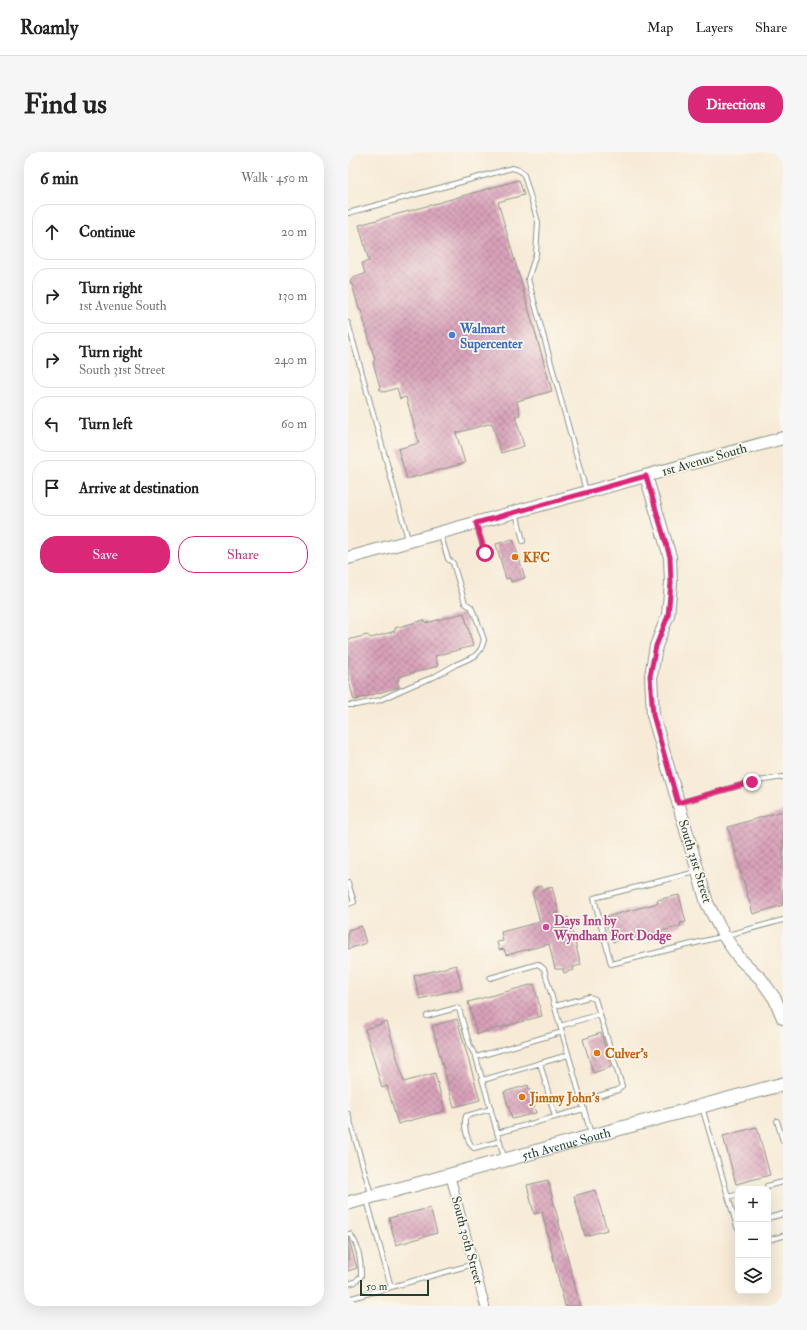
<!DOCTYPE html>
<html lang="en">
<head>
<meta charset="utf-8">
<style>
	body { margin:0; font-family:"IM FELL Double Pica",serif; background:#f6f6f6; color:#222 }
	.controls { position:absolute; right:12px; bottom:12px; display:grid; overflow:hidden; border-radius:8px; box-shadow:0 4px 16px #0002 }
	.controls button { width:36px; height:36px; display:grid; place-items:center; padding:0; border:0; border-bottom:1px solid #e0e0e0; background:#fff; color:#222; font:20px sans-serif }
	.scale { position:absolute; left:12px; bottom:10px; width:69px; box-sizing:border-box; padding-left:4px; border:2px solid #1f3d34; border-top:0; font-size:11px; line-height:14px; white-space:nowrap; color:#1f3d34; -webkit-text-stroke:3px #fbf7ec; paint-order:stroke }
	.stop { position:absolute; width:12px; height:12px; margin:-9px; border:3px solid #db2777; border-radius:50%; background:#fff }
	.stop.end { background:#db2777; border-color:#fff; box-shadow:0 1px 4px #0008 }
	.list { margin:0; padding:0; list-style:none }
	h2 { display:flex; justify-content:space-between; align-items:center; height:52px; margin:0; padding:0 16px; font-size:17px }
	h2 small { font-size:13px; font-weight:400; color:#767676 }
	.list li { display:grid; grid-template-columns:26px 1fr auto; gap:12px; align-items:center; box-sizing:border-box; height:56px; margin:0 8px 8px; padding:0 8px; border:1px solid #e0e0e0; border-radius:16px }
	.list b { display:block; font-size:15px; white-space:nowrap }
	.list p { margin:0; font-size:13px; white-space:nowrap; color:#767676 }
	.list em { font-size:13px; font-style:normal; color:#767676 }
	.actions { display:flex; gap:8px; padding:12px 16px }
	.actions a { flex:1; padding:9px 0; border:1px solid #db2777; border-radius:16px; text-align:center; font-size:14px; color:#db2777 }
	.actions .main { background:#db2777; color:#fff }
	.icon { flex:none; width:22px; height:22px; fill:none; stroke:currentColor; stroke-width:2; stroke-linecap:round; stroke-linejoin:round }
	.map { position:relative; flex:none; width:435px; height:1154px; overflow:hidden; border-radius:16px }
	header { display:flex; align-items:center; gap:24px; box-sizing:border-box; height:56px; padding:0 20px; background:#fff; border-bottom:1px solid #e0e0e0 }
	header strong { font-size:19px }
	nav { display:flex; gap:22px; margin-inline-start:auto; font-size:14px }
	.intro { display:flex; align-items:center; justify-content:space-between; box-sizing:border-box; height:96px; padding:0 24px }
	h1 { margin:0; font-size:28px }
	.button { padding:10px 18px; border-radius:16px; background:#db2777; color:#fff; font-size:14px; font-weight:700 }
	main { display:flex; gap:24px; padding:0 24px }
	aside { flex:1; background:#fff; border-radius:16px; box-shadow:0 4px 16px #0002 }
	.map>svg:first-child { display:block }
	.building { fill:url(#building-cross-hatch) }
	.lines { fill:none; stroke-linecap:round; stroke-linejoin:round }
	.lane-casing { stroke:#8b9486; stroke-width:6 }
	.street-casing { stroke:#8b9486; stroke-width:10 }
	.secondary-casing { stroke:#8b9486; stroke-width:14 }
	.primary-casing { stroke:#8b9486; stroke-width:15 }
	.lane { stroke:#fff; stroke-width:4 }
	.street { stroke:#fff; stroke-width:8 }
	.secondary { stroke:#fff; stroke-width:12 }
	.primary { stroke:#fff; stroke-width:13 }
	.route { stroke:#db2777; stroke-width:5 }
	.shop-dot { fill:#3f7fe0; stroke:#fbf7ec; stroke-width:1.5 }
	.food-dot { fill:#e8710a; stroke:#fbf7ec; stroke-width:1.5 }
	.hotel-dot { fill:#d1479c; stroke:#fbf7ec; stroke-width:1.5 }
	.labels { text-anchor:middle; stroke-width:3.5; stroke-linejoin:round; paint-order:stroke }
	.shop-label { font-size:13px; font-weight:bold; fill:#366cbe; stroke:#fbf7ec; text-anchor:start }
	.street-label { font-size:13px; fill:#1f3d34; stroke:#fbf7ec }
	.food-label { font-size:13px; font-weight:bold; fill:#c56008; stroke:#fbf7ec; text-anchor:start }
	.hotel-label { font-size:13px; font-weight:bold; fill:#b23c85; stroke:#fbf7ec; text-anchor:start }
</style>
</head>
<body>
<header>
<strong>Roamly</strong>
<nav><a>Map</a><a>Layers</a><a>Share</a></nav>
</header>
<div class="intro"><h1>Find us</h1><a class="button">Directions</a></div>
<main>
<aside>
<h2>6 min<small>Walk · 450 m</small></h2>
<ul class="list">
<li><svg class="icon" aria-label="ahead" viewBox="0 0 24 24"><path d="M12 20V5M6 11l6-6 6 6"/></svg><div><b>Continue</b></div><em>20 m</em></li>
<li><svg class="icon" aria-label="right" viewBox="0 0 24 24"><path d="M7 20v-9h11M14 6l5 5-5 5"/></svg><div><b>Turn right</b><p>1st Avenue South</p></div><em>130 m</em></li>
<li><svg class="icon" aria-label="right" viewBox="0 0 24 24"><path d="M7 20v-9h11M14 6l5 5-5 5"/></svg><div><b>Turn right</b><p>South 31st Street</p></div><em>240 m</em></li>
<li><svg class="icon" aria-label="left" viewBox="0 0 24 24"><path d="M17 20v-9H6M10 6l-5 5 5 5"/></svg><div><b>Turn left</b></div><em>60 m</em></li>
<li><svg class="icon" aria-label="arrive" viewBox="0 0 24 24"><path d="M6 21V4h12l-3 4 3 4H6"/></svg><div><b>Arrive at destination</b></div></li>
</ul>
<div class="actions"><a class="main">Save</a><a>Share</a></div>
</aside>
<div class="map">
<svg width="435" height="1154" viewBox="0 0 435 1154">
	<defs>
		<pattern id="building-cross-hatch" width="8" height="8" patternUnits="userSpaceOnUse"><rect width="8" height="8" fill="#d9a2ba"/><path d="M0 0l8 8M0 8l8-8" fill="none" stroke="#af8598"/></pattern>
	</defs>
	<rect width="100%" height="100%" fill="#fbf7ec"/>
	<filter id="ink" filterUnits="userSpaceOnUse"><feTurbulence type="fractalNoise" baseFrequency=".025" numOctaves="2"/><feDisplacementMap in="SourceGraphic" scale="8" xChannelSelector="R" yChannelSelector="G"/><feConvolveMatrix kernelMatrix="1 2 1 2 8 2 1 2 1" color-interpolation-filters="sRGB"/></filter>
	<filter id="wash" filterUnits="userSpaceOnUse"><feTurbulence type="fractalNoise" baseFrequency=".012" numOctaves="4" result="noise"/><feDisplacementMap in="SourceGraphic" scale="16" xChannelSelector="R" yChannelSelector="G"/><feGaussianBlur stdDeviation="0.9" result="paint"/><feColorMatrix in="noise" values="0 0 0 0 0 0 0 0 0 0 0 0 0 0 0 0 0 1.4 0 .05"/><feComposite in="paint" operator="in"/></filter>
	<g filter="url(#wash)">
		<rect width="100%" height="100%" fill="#f7ebd7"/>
		<g id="blocks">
			<path class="building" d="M 171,28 L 176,43 L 150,50 L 204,239 L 169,249 L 172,263 L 167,264 L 176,294 L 153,301 L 144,271 L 108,281 L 117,311 L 59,327 L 50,297 L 71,291 L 58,245 L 52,247 L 49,236 L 36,240 L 31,237 L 32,235 L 25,210 L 27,208 L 13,158 L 11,157 L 4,132 L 2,131 L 4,126 L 17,122 L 14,111 L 21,109 L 11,73 Z
				M 165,387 L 177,426 L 163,430 L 162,426 L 158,427 L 148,392 Z
				M 116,461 L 125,494 L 87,504 L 90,514 L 50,525 L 51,528 L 49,529 L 51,535 L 6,548 L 0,526 L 0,488 L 19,483 L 23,486 L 47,479 L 47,476 L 76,468 L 78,471 Z
				M 435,659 L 435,753 L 405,762 L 380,675 Z
				M 194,734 L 195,738 L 204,735 L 211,760 L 207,761 L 209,768 L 220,765 L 233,813 L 225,815 L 226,818 L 216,821 L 215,817 L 207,817 L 201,792 L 158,803 L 156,797 L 151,798 L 149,790 L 155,789 L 153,780 L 192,770 L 184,740 L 187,739 L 187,736 Z
				M 331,743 L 338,770 L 332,771 L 333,774 L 282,787 L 281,786 L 265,790 L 258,765 L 310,751 L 309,748 Z
				M 13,774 L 18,791 L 0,797 L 0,778 Z
				M 108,813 L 114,836 L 72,847 L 66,824 Z
				M 186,832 L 194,864 L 129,882 L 120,850 Z
				M 109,867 L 132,948 L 106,955 L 84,874 Z
				M 39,870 L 56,930 L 87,921 L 97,959 L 50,972 L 39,934 L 34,936 L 17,877 Z
				M 253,881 L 263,915 L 245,921 L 235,887 Z
				M 180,933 L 188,961 L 164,967 L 156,940 Z
				M 409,975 L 422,1023 L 388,1032 L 375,984 Z
				M 200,1028 L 232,1154 L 217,1154 L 194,1060 L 186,1062 L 179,1033 Z
				M 247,1038 L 259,1078 L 237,1084 L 226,1044 Z
				M 82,1056 L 89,1081 L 48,1093 L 41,1066 Z
				M 0,1084 L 9,1116 L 0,1119 Z"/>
		</g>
	</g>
	<g filter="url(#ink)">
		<use href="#blocks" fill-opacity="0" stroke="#8b9486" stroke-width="1"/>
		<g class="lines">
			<g class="lane-casing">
				<path id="lane" d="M 0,61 L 164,16 L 171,18 L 176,23 L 190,70 L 188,102 L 180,127 L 238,339
					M 0,171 L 60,387
					M 168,360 L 175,389
					M 128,371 L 137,401
					M 0,553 L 8,553 L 32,548 L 65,533 L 86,525 L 107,513 L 127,504 L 133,497 L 136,488 L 133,479 L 129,468 L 123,455 L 117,451 L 105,411 L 100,407 L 92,381
					M 331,651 L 404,630 L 435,625
					M 348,720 L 246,746 L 263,812 L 376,784 L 435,768
					M 0,731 L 6,750 L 0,752
					M 142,826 L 190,812 L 196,817 L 243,982
					M 207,854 L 241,845 L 247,847 L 274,934 L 270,938 L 233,949
					M 79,864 L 108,856 L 111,857 L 122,894 L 128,905
					M 212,874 L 252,862
					M 192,911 L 207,965
					M 135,928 L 220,903
					M 354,955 L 389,1075 L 390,1074
					M 143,957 L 118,964 C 115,972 119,991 126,996 L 152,989
					M 0,962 L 23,1042
					M 429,969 L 435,989
					M 149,981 L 236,957
					M 156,1005 L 128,905 L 214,880
					M 419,1034 L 435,1030
					M 381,1045 L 390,1042
					M 19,1048 L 43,1135
					M 420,1066 L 435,1062
					M 0,1082 L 2,1082 C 11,1093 13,1110 13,1124 L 7,1130 L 0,1132
					M 420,1088 L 435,1084
					M 0,1147 L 126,1112"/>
			</g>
			<g class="street-casing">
				<path id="street" d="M 102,1023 L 137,1154"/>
			</g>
			<g class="secondary-casing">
				<path id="secondary" d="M 298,324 L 322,405 L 323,431 L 320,463 L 308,494 L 303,524 L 305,563 L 359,751 L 376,784 L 392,807 L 413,827 L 427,847 L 435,866
					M 0,406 L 435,286"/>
			</g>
			<g class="primary-casing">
				<g id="primary">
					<path id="s1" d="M 0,1051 L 435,932"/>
				</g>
			</g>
			<use href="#lane" class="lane"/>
			<use href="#street" class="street"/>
			<use href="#secondary" class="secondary"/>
			<use href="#primary" class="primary"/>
		</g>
	</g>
	<g class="lines" filter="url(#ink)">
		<path class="route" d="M 137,401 L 128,371 L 298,324 L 322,405 L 323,431 L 320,464 L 308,494 L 302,524 L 305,563 L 330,651 L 404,630"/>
	</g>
	<circle class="shop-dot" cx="104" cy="183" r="4"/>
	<g class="food-dot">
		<circle cx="167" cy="405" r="4"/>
		<circle cx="249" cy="901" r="4"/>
		<circle cx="174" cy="945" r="4"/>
	</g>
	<circle class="hotel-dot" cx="198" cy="775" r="4"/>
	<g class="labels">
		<g class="shop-label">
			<text x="112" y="181">Walmart<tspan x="112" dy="15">Supercenter</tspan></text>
		</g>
		<g class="street-label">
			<text transform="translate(356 307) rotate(-16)" y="5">1st Avenue South</text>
			<text transform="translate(348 709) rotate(73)" y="5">South 31st Street</text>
			<text dy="5" stroke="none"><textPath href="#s1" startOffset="226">5th Avenue South</textPath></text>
			<text transform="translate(120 1088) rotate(75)" y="5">South 30th Street</text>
		</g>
		<g class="food-label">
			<text x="175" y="410">KFC</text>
			<text x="257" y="906">Culver's</text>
			<text x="182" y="950">Jimmy John's</text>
		</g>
		<g class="hotel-label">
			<text x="206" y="773">Days Inn by<tspan x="206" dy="15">Wyndham Fort Dodge</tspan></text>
		</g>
	</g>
</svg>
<div class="controls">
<button>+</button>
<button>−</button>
<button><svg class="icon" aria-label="layers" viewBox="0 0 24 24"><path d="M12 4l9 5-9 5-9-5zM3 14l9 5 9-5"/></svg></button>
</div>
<div class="scale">50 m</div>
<div class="stop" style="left:137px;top:401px"></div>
<div class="stop end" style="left:404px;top:630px"></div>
</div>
</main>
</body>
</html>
